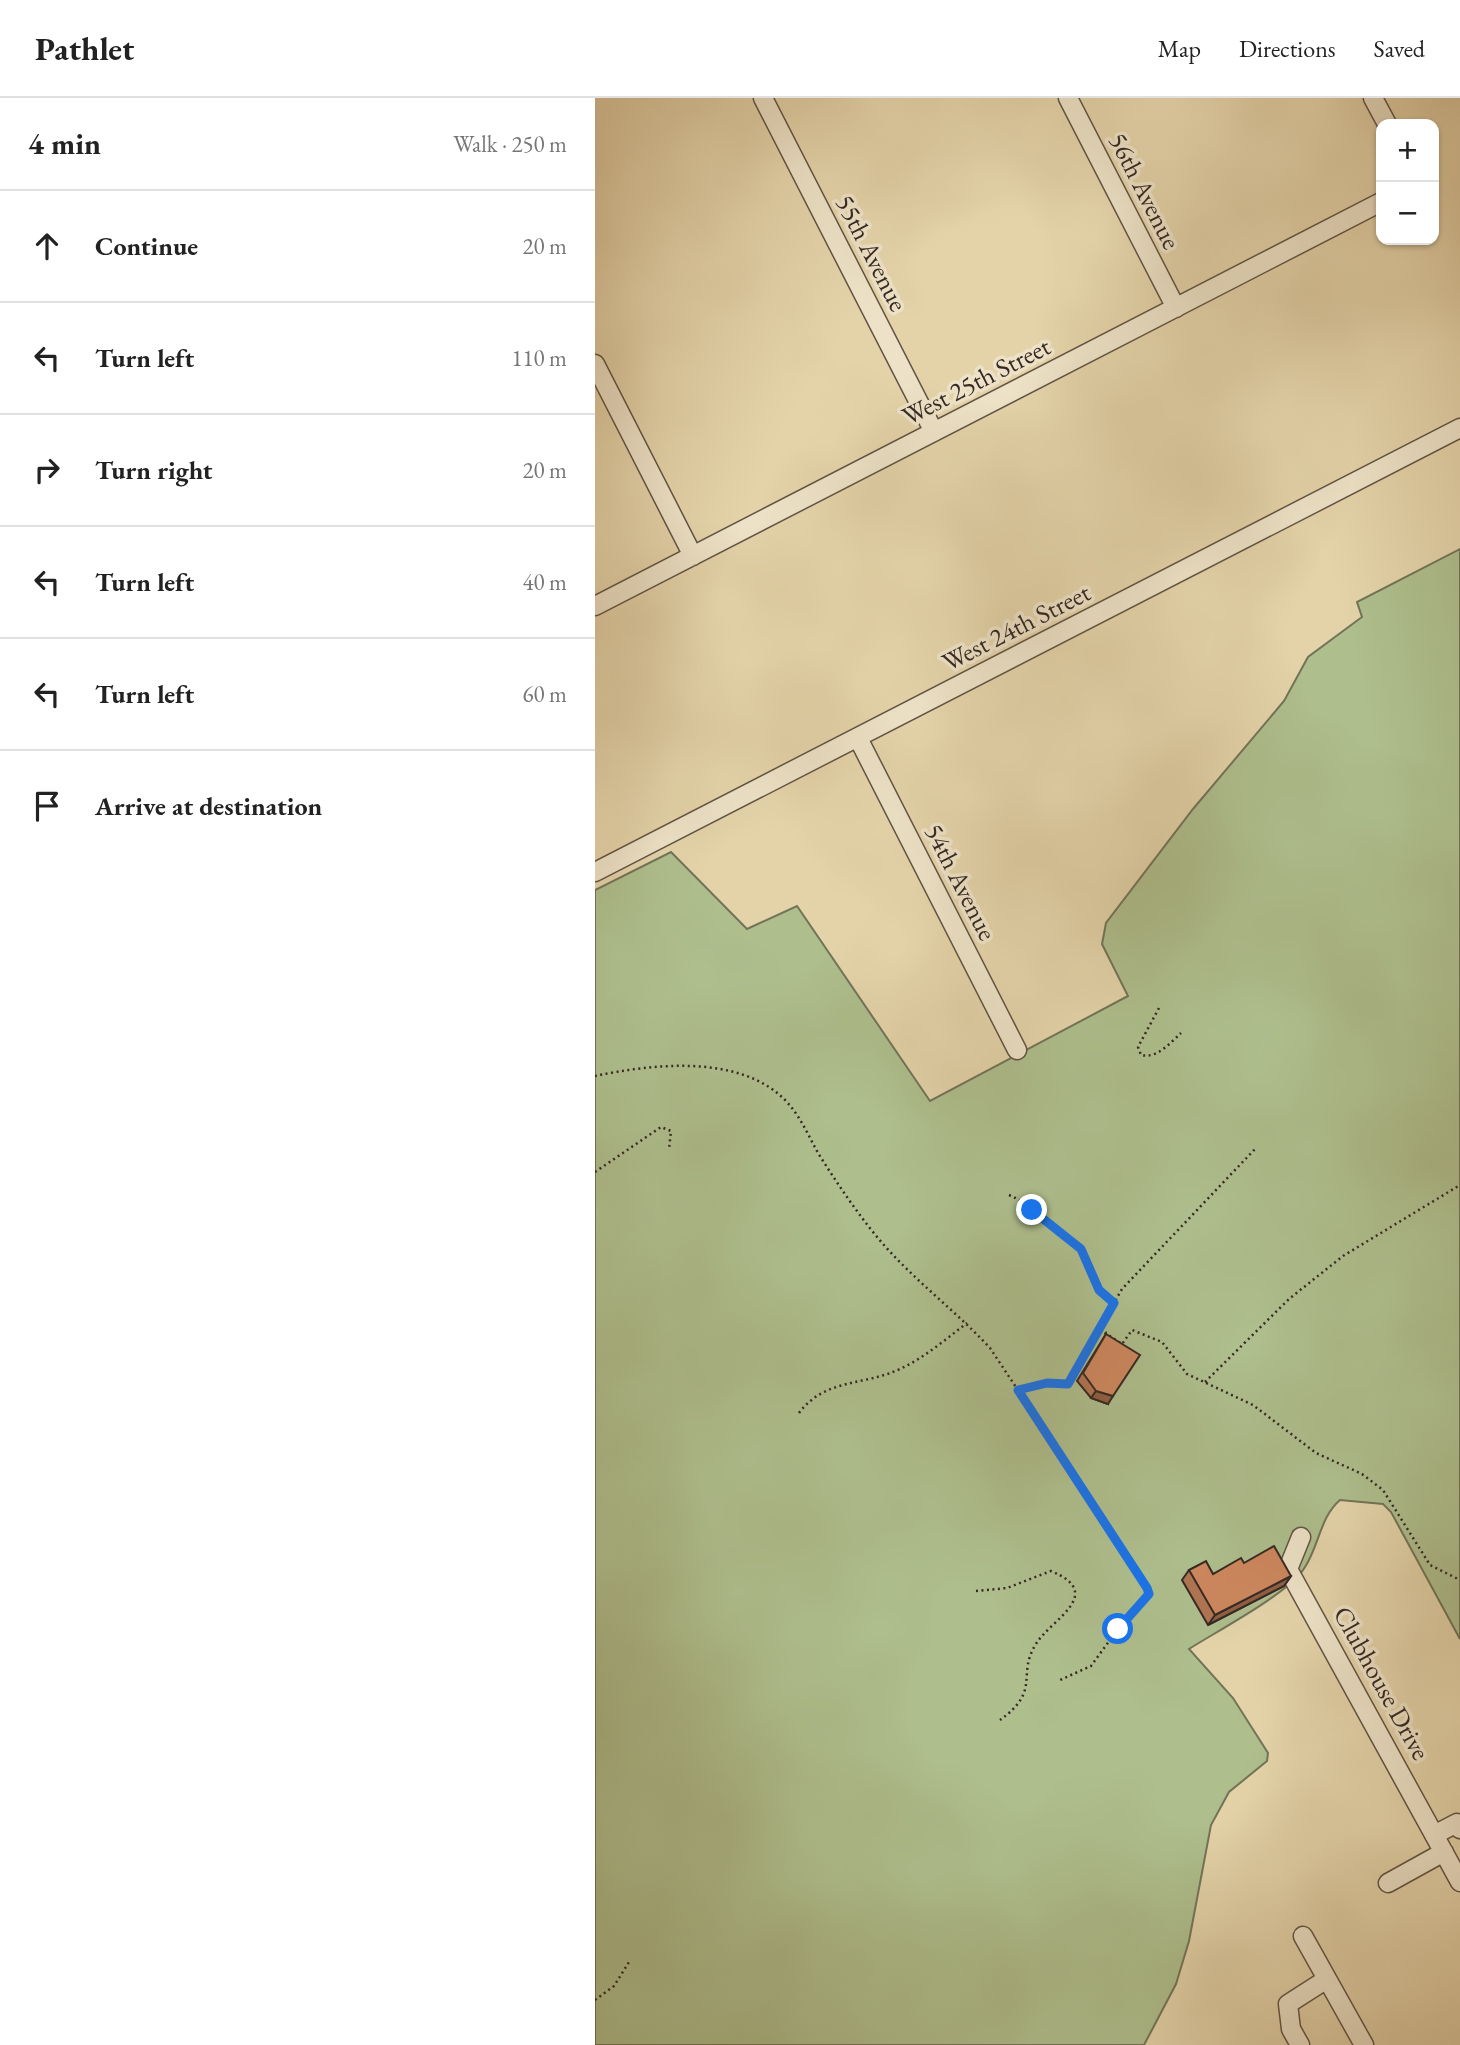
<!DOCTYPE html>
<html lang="en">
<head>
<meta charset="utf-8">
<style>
	body { margin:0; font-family:"EB Garamond",serif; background:#f2f2f2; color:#222 }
	.controls { position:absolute; right:21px; top:21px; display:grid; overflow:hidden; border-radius:14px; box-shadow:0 2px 5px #0004 }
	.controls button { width:63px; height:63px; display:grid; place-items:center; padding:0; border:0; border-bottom:2px solid #e0e0e0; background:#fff; color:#222; font:35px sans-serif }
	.stop { position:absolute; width:21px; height:21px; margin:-16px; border:5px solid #1a73e8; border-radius:50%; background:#fff }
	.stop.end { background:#1a73e8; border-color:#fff; box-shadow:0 2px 7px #0008 }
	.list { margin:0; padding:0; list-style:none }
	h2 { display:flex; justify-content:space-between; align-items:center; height:91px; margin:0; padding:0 28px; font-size:30px }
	h2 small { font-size:23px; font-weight:400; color:#767676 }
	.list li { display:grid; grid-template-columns:46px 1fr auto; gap:21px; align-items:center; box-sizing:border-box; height:112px; padding:0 28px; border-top:2px solid #e0e0e0 }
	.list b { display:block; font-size:26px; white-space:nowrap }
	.list em { font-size:23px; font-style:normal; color:#767676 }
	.icon { flex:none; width:38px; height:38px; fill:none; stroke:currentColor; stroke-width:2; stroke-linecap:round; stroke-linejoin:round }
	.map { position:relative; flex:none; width:865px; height:1947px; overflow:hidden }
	header { display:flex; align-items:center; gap:42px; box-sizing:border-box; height:98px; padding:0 35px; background:#fff; border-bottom:2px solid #e0e0e0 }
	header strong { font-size:33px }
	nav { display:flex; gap:38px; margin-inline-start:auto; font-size:24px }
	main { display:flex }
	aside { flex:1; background:#fff }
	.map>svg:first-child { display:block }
	.green { fill:#aebe8d; stroke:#727458; stroke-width:2 }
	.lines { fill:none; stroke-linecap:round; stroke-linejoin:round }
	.minor-casing { stroke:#615445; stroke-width:21 }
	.path { stroke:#352924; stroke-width:2.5; stroke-dasharray:2 3.5; stroke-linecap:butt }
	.minor { stroke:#ede2c7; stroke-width:18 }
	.wall { fill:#b07451; stroke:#352924; stroke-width:2 }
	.shaded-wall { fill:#905e42; stroke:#352924; stroke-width:2 }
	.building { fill:#cd875e; stroke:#352924; stroke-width:2 }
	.route { stroke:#1a73e8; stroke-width:9 }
	.labels { text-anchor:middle; stroke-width:7; stroke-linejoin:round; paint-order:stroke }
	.street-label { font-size:26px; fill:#352924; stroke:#ede2c7 }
</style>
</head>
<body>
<header>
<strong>Pathlet</strong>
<nav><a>Map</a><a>Directions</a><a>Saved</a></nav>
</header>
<main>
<aside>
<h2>4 min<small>Walk · 250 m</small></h2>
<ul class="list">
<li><svg class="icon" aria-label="ahead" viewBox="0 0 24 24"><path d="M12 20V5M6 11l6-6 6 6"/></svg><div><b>Continue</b></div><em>20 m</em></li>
<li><svg class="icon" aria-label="left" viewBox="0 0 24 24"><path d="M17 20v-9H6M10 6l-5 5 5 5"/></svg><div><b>Turn left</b></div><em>110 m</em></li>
<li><svg class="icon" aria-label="right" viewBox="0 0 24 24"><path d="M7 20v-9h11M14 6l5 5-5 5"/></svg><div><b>Turn right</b></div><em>20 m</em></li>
<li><svg class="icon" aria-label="left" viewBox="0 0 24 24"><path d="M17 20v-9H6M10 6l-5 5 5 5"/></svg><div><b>Turn left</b></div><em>40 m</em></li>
<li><svg class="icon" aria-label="left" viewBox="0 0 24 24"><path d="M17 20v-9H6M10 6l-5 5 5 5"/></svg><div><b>Turn left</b></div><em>60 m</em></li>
<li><svg class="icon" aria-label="arrive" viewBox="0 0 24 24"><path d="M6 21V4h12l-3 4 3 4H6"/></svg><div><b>Arrive at destination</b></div></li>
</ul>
</aside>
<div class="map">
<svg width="865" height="1947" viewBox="0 0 865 1947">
	<rect width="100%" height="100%" fill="#e4d3a9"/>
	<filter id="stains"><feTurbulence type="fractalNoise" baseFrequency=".00286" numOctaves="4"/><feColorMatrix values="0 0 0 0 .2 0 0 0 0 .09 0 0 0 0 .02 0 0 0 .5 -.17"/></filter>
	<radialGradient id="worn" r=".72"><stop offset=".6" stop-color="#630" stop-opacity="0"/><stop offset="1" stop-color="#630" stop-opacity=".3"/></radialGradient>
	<path class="green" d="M 865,451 L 865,1541 L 796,1414 L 788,1406 L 745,1402 C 725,1419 724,1448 710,1469 C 695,1495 622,1533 594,1551 L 638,1600 L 673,1655 L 672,1663 L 634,1694 L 616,1727 L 594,1843 L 581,1886 L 549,1947 L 0,1947 L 0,792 L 76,754 L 152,831 L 202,808 L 335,1003 L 533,898 L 507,846 L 511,825 L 598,711 L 689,603 L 713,559 L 767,519 L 762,504 Z"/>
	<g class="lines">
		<g class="minor-casing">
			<path id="minor" d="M 168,0 L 339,334
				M 473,0 L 581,210
				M 778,0 L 792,26
				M 0,266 L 98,458
				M 0,508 L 786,104
				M 263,640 L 422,952
				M 0,774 L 865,330
				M 706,1439 L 693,1471 L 865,1784
				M 839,1737 L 862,1725 L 865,1731
				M 793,1785 L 849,1754
				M 708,1838 L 769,1947
				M 705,1947 L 696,1931 L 693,1906 L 732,1881"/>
		</g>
		<path class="path" d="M 564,910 L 543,949 L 546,957 C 562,961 575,945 586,935
			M 0,978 C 57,966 143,956 189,1001 C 205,1017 213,1037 223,1055 C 240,1082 258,1109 278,1134 C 313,1178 357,1209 395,1250 L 543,1473 L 554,1496 L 536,1513 L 496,1568 L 465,1582
			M 0,1074 L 66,1029 L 76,1033 L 74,1051
			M 414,1097 C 432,1104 438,1117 453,1128 C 465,1137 479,1140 488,1154 C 499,1173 499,1192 519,1205
			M 504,1231 L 527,1191 L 660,1051
			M 610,1284 L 694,1201 L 748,1158 L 865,1087
			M 423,1292 C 438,1283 456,1285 473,1286 L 504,1231 L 527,1246 L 537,1232 L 567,1244 L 592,1276 L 658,1307 L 721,1355 L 767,1376 L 788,1392 L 835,1467 L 865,1482
			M 204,1315 C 230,1280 269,1288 305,1271 C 329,1260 351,1241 372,1225
			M 381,1493 L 412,1490 L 456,1473 C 512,1496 455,1522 441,1546 C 421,1577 447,1592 405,1622
			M 0,1902 L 19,1888 L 34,1864"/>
		<use href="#minor" class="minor"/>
	</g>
	<path class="wall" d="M 511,1236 L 513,1306 L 496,1300 L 482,1283 Z
		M 649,1465 L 696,1478 L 689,1488 L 613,1527 L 587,1482 L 594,1472 L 618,1476 Z"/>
	<path class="shaded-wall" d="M 501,1293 L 518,1298 L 513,1306 L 496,1300 Z
		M 696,1478 L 689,1488 L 613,1527 L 620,1517 Z"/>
	<path class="building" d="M 511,1236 L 545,1257 L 518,1298 L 501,1293 L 488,1275 Z
		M 679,1448 L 696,1478 L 620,1517 L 594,1472 L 611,1463 L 618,1476 L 646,1460 L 649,1465 Z"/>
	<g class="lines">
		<path class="route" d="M 437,1112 L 486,1151 L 504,1192 L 519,1205 L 473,1286 L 452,1285 L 423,1292 L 552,1490 L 554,1496 L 523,1531"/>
	</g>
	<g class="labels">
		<g class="street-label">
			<text transform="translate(550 93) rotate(63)" y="9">56th Avenue</text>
			<text transform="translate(277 155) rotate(63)" y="9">55th Avenue</text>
			<text transform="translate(381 283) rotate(-27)" y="9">West 25th Street</text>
			<text transform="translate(421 529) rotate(-27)" y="9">West 24th Street</text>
			<text transform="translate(366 784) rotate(63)" y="9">54th Avenue</text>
			<text transform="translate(787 1585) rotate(61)" y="9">Clubhouse Drive</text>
		</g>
	</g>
	<rect width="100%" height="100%" filter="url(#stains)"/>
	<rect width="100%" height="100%" fill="url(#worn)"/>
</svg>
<div class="controls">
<button>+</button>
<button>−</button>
</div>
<div class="stop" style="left:523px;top:1531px"></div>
<div class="stop end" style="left:437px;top:1112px"></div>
</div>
</main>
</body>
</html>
